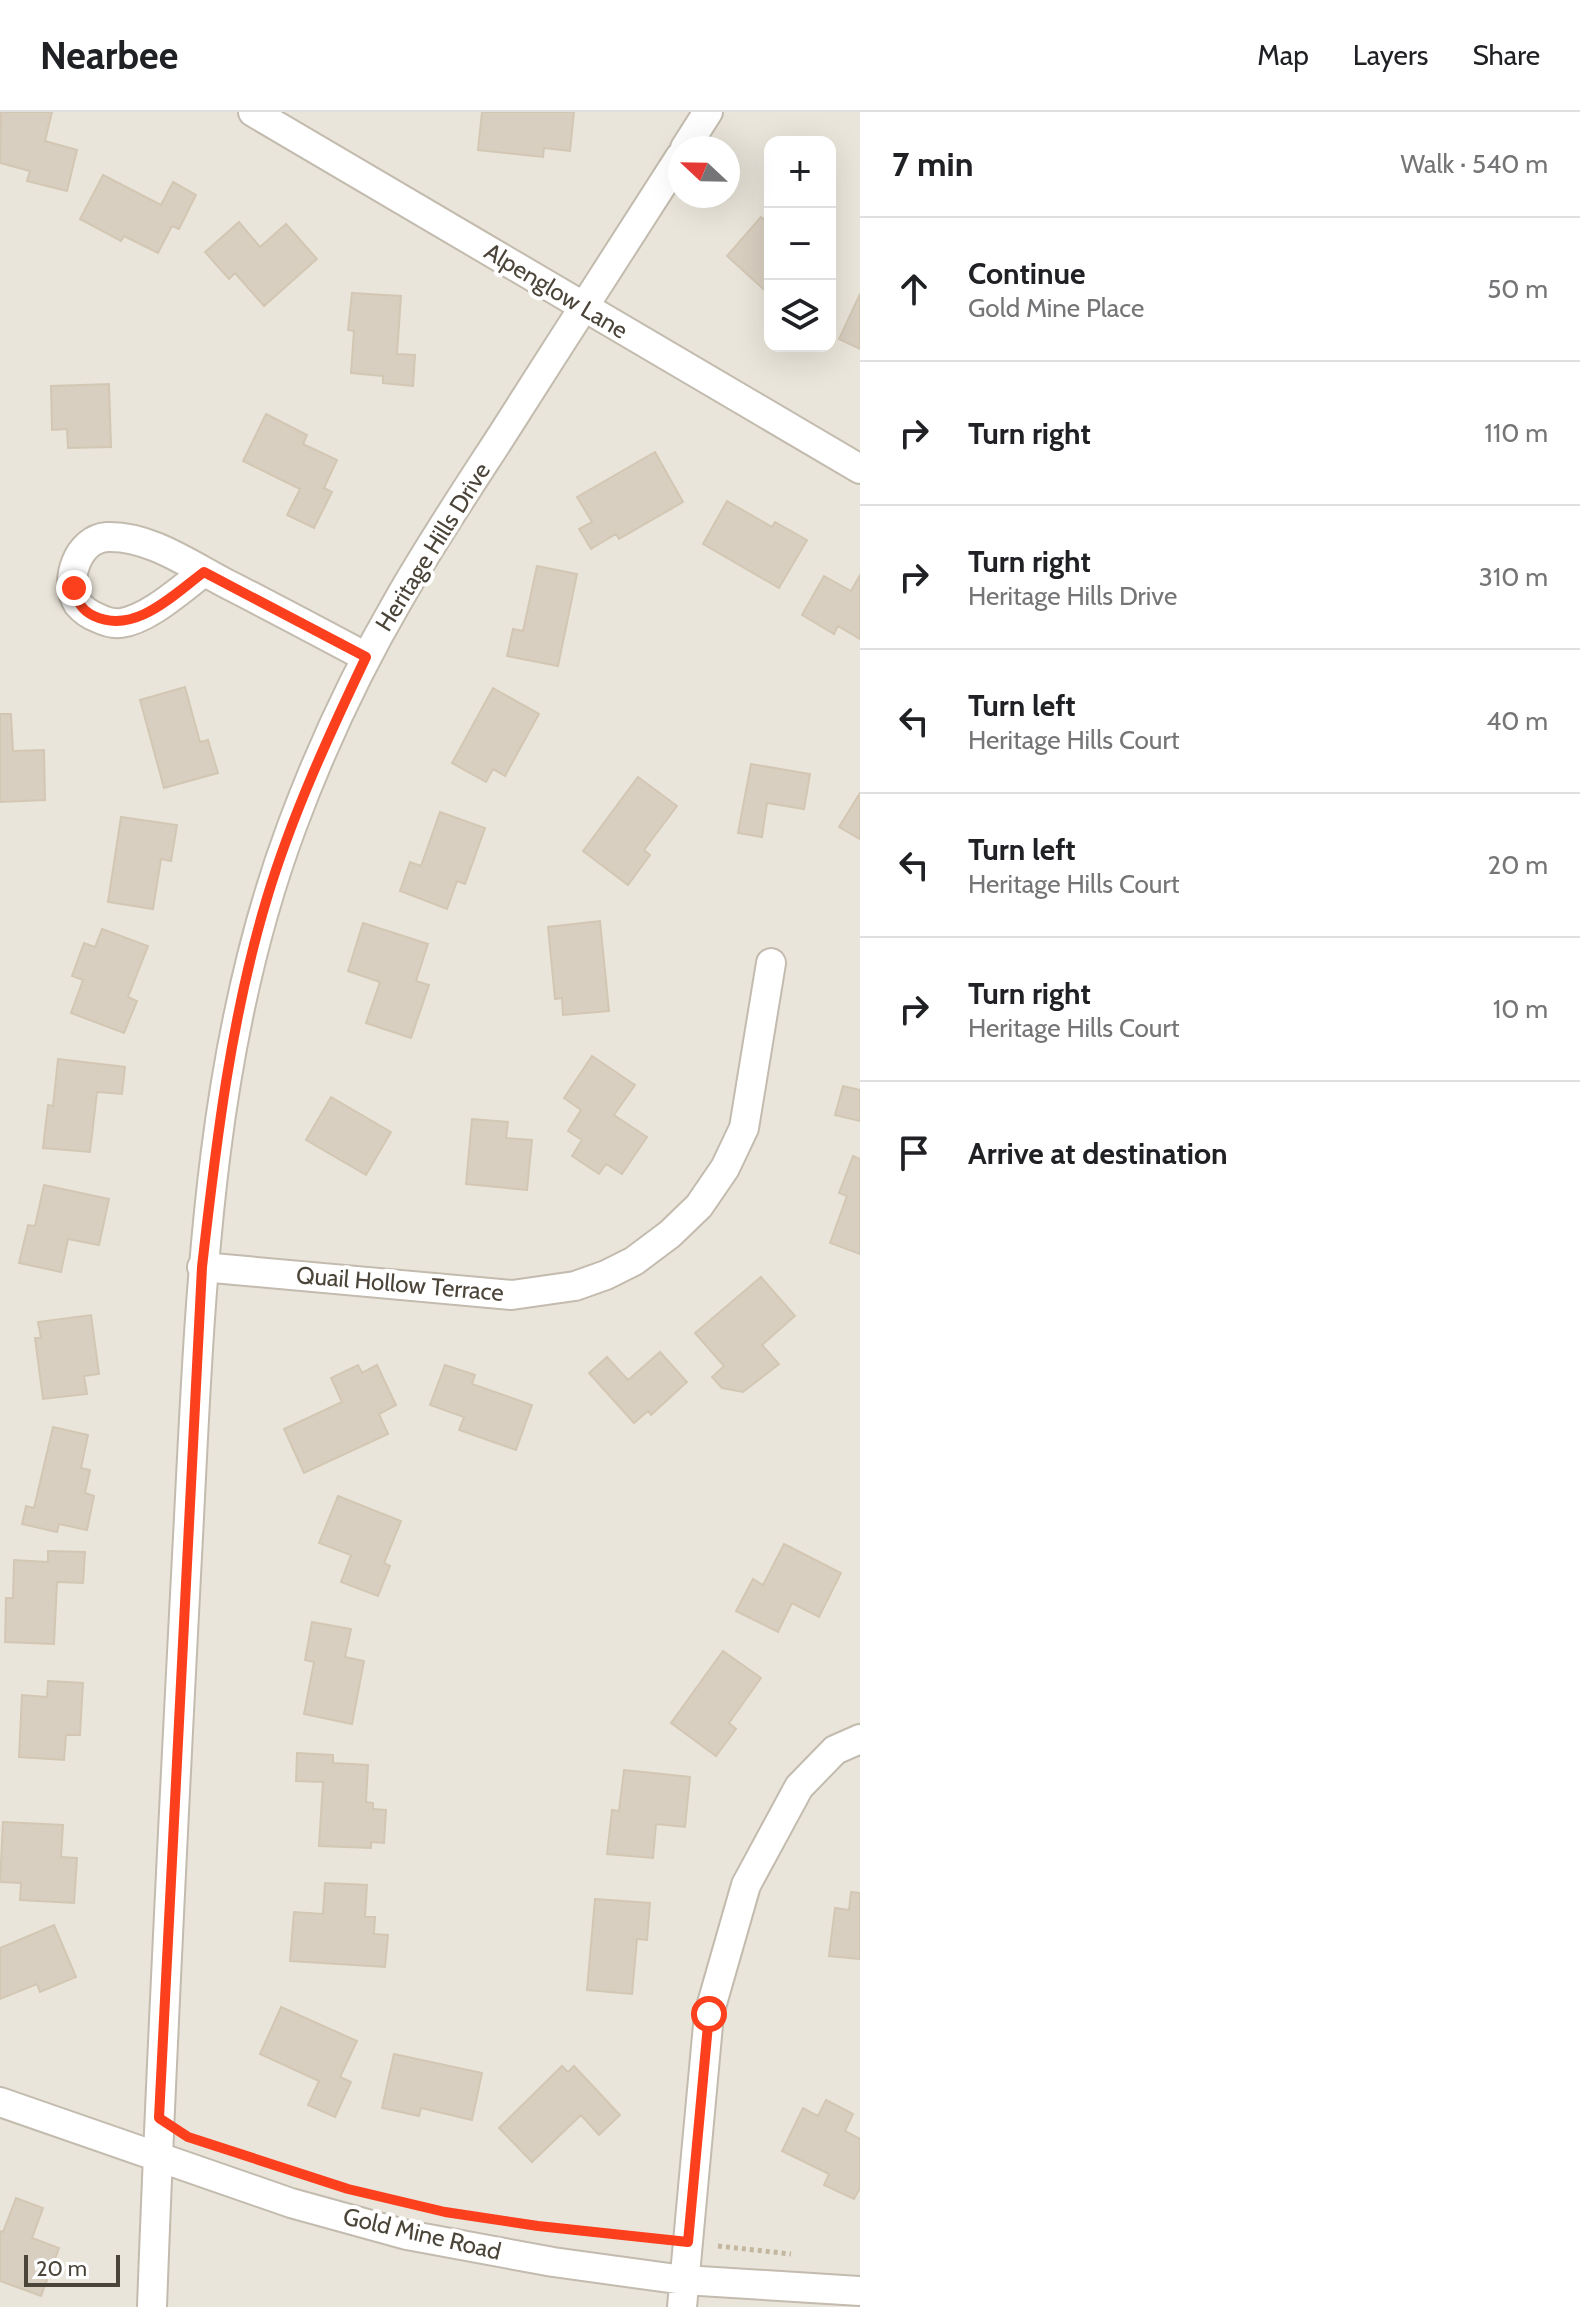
<!DOCTYPE html>
<html lang="en">
<head>
<meta charset="utf-8">
<style>
	body { margin:0; font-family:Cabin,sans-serif; background:#f6f6f6; color:#202124 }
	.controls { position:absolute; right:24px; top:24px; display:grid; overflow:hidden; border-radius:16px; box-shadow:0 8px 32px #0002 }
	.controls button { width:72px; height:72px; display:grid; place-items:center; padding:0; border:0; border-bottom:2px solid #e0e0e0; background:#fff; color:#202124; font:40px sans-serif }
	.compass { position:absolute; left:668px; top:24px; width:72px; height:72px; border-radius:50%; background:#fff; box-shadow:0 8px 32px #0002; rotate:292deg }
	.scale { position:absolute; left:24px; bottom:20px; width:96px; box-sizing:border-box; padding-left:8px; border:4px solid #4b4439; border-top:0; font-size:22px; line-height:28px; white-space:nowrap; color:#4b4439; -webkit-text-stroke:6px #fff; paint-order:stroke }
	.stop { position:absolute; width:24px; height:24px; margin:-18px; border:6px solid #fc3f1d; border-radius:50%; background:#fff }
	.stop.end { background:#fc3f1d; border-color:#fff; box-shadow:0 2px 8px #0008 }
	.list { margin:0; padding:0; list-style:none }
	h2 { display:flex; justify-content:space-between; align-items:center; height:104px; margin:0; padding:0 32px; font-size:34px }
	h2 small { font-size:26px; font-weight:400; color:#757577 }
	.list li { display:grid; grid-template-columns:52px 1fr auto; gap:24px; align-items:center; box-sizing:border-box; height:144px; padding:0 32px; border-top:2px solid #e0e0e0 }
	.list b { display:block; font-size:30px; white-space:nowrap }
	.list p { margin:0; font-size:26px; white-space:nowrap; color:#757577 }
	.list em { font-size:26px; font-style:normal; color:#757577 }
	.icon { flex:none; width:44px; height:44px; fill:none; stroke:currentColor; stroke-width:2; stroke-linecap:round; stroke-linejoin:round }
	.map { position:relative; flex:none; width:860px; height:2195px; overflow:hidden }
	header { display:flex; align-items:center; gap:48px; box-sizing:border-box; height:112px; padding:0 40px; background:#fff; border-bottom:2px solid #e0e0e0 }
	header strong { font-size:38px }
	nav { display:flex; gap:44px; margin-inline-start:auto; font-size:28px }
	main { display:flex }
	aside { flex:1; background:#fff }
	.map>svg:first-child { display:block }
	.residential { fill:#eae5da; fill-rule:evenodd }
	.building { fill:#d8cfc1; stroke:#d3c7b4; stroke-width:2 }
	.lines { fill:none; stroke-linecap:round; stroke-linejoin:round }
	.minor-casing { stroke:#c2bbae; stroke-width:32 }
	.path { stroke:#c4b79f; stroke-width:5; stroke-dasharray:4 4; stroke-linecap:butt }
	.minor { stroke:#fff; stroke-width:28 }
	.route { stroke:#fc3f1d; stroke-width:10 }
	.labels { text-anchor:middle; stroke-width:8; stroke-linejoin:round; paint-order:stroke }
	.street-label { font-size:24px; fill:#4b4439; stroke:#fff }
</style>
</head>
<body>
<header>
<strong>Nearbee</strong>
<nav><a>Map</a><a>Layers</a><a>Share</a></nav>
</header>
<main>
<div class="map">
<svg width="860" height="2195" viewBox="0 0 860 2195">
	<rect width="100%" height="100%" fill="#f6f3ec"/>
	<path class="residential" d="M 0,0 L 860,0 L 860,2195 L 0,2195 ZM 770,30 L 830,30 L 830,234 L 770,234 ZM 680,36 L 728,36 L 728,84 L 680,84 Z"/>
	<path class="building" d="M 1,0 L 52,0 L 45,29 L 77,38 L 67,79 L 27,69 L 30,59 L 0,51 Z
		M 482,0 L 574,0 L 570,39 L 544,36 L 543,45 L 478,38 Z
		M 103,63 L 161,93 L 173,70 L 196,83 L 179,117 L 172,114 L 158,141 L 124,124 L 121,129 L 80,107 Z
		M 761,105 L 770,113 L 770,183 L 727,144 Z
		M 239,110 L 260,135 L 286,112 L 317,147 L 264,194 L 235,161 L 229,167 L 205,140 Z
		M 352,181 L 401,184 L 397,242 L 415,243 L 413,274 L 383,271 L 383,264 L 351,261 L 354,219 L 348,218 Z
		M 860,182 L 860,237 L 839,227 Z
		M 109,272 L 111,335 L 68,336 L 67,317 L 52,318 L 51,274 Z
		M 266,302 L 307,323 L 303,332 L 337,348 L 324,376 L 332,380 L 314,416 L 287,403 L 300,377 L 243,349 Z
		M 655,340 L 683,390 L 619,427 L 616,422 L 591,437 L 579,417 L 592,410 L 577,385 Z
		M 727,389 L 772,415 L 775,410 L 807,428 L 779,476 L 703,432 Z
		M 537,454 L 577,462 L 558,554 L 507,544 L 513,517 L 523,519 Z
		M 860,463 L 860,527 L 838,514 L 834,522 L 802,503 L 824,464 L 851,479 Z
		M 185,575 L 200,630 L 208,628 L 218,661 L 164,676 L 140,588 Z
		M 493,576 L 539,602 L 505,664 L 493,657 L 486,670 L 452,651 Z
		M 0,602 L 11,602 L 13,639 L 44,638 L 45,688 L 0,690 Z
		M 751,652 L 810,662 L 804,697 L 767,691 L 762,725 L 738,721 Z
		M 638,665 L 677,694 L 644,738 L 650,743 L 628,773 L 583,739 Z
		M 860,681 L 860,727 L 839,715 Z
		M 440,700 L 485,716 L 465,772 L 457,769 L 447,797 L 400,779 L 410,750 L 421,754 Z
		M 121,705 L 177,713 L 171,749 L 161,747 L 153,797 L 108,790 Z
		M 600,809 L 609,899 L 563,903 L 562,886 L 555,887 L 548,815 Z
		M 363,811 L 428,832 L 416,869 L 429,873 L 411,926 L 366,911 L 380,870 L 348,859 Z
		M 102,817 L 148,834 L 128,885 L 137,889 L 124,921 L 71,901 L 83,868 L 72,864 L 84,831 L 95,835 Z
		M 592,944 L 635,973 L 614,1003 L 647,1025 L 622,1062 L 606,1052 L 599,1062 L 572,1044 L 582,1028 L 568,1019 L 581,998 L 564,986 Z
		M 58,947 L 125,955 L 122,982 L 97,980 L 90,1040 L 43,1036 L 48,993 L 53,994 Z
		M 843,974 L 860,978 L 860,1009 L 835,1003 Z
		M 331,985 L 391,1020 L 366,1063 L 306,1028 Z
		M 472,1007 L 508,1010 L 506,1026 L 532,1028 L 527,1078 L 466,1072 Z
		M 853,1044 L 860,1047 L 860,1142 L 830,1131 L 847,1084 L 839,1081 Z
		M 44,1073 L 109,1087 L 99,1133 L 68,1127 L 61,1160 L 19,1151 L 28,1113 L 35,1114 Z
		M 761,1165 L 795,1204 L 762,1233 L 779,1252 L 743,1280 L 722,1276 L 712,1265 L 724,1254 L 695,1221 Z
		M 91,1203 L 99,1262 L 84,1264 L 87,1282 L 43,1287 L 35,1226 L 41,1226 L 38,1210 Z
		M 660,1240 L 687,1270 L 651,1303 L 648,1299 L 634,1311 L 589,1261 L 607,1245 L 628,1268 Z
		M 358,1253 L 362,1261 L 377,1253 L 396,1293 L 379,1302 L 388,1322 L 304,1361 L 284,1317 L 342,1290 L 331,1266 Z
		M 445,1253 L 475,1263 L 472,1272 L 532,1293 L 516,1338 L 459,1318 L 464,1305 L 430,1293 Z
		M 53,1315 L 88,1323 L 81,1356 L 90,1358 L 85,1381 L 94,1384 L 87,1418 L 59,1412 L 57,1420 L 22,1412 L 26,1394 L 34,1396 Z
		M 338,1384 L 401,1409 L 384,1451 L 390,1454 L 378,1484 L 341,1470 L 351,1443 L 319,1431 Z
		M 784,1432 L 841,1461 L 819,1505 L 792,1491 L 778,1520 L 736,1499 L 753,1467 L 763,1473 Z
		M 48,1439 L 85,1440 L 83,1471 L 57,1470 L 54,1532 L 5,1530 L 6,1486 L 13,1486 L 14,1448 L 48,1450 Z
		M 312,1510 L 351,1517 L 345,1545 L 364,1549 L 352,1612 L 304,1602 L 314,1550 L 305,1548 Z
		M 723,1539 L 761,1566 L 729,1611 L 736,1617 L 716,1644 L 671,1611 Z
		M 48,1569 L 83,1571 L 80,1623 L 66,1623 L 64,1648 L 19,1645 L 22,1583 L 47,1585 Z
		M 297,1641 L 333,1643 L 333,1651 L 368,1653 L 366,1690 L 373,1691 L 373,1697 L 386,1698 L 384,1731 L 371,1730 L 371,1736 L 319,1734 L 323,1670 L 296,1669 Z
		M 624,1658 L 690,1665 L 685,1715 L 656,1712 L 653,1746 L 607,1742 L 612,1698 L 619,1699 Z
		M 3,1710 L 63,1713 L 61,1745 L 77,1746 L 74,1791 L 20,1788 L 21,1771 L 0,1770 Z
		M 325,1771 L 367,1773 L 365,1805 L 375,1805 L 374,1822 L 388,1823 L 385,1855 L 290,1849 L 294,1800 L 323,1802 Z
		M 851,1780 L 860,1781 L 860,1847 L 829,1844 L 835,1796 L 849,1798 Z
		M 595,1787 L 650,1791 L 647,1828 L 637,1827 L 632,1882 L 587,1878 Z
		M 54,1813 L 76,1865 L 40,1880 L 37,1872 L 0,1887 L 0,1836 Z
		M 281,1895 L 357,1929 L 340,1965 L 351,1970 L 335,2005 L 308,1993 L 319,1969 L 260,1942 Z
		M 394,1942 L 482,1961 L 472,2008 L 421,1996 L 419,2004 L 382,1996 Z
		M 562,1954 L 568,1960 L 574,1954 L 620,2003 L 599,2023 L 581,2003 L 532,2050 L 499,2016 Z
		M 826,1988 L 853,2002 L 845,2019 L 860,2027 L 860,2076 L 854,2087 L 824,2073 L 829,2062 L 782,2039 L 803,1996 L 818,2004 Z
		M 16,2086 L 43,2096 L 32,2126 L 59,2136 L 41,2184 L 0,2169 L 0,2119 L 3,2120 Z"/>
	<g class="lines">
		<g class="minor-casing">
			<path id="minor" d="M 253,0 L 860,357
				M 685,36 L 708,0
				M 204,460 C 181,477 149,507 121,511 C 113,512 104,509 98,506 C 90,503 83,498 78,492 C 63,469 78,427 107,425 C 150,423 193,455 231,474 C 276,497 321,521 366,545
				M 202,1155 L 512,1183 L 575,1174 L 606,1163 L 634,1149 L 670,1122 L 699,1094 L 725,1056 L 744,1016 L 771,851
				M 0,1990 L 291,2091 L 407,2123 L 553,2150 L 684,2168 L 860,2179
				M 152,2195 C 161,1944 174,1694 187,1444 C 200,1198 205,947 292,714 C 321,636 357,559 399,487 C 431,431 467,377 502,323 C 561,230 621,137 680,45
				M 682,2195 L 709,1902 L 746,1773 L 799,1675 L 835,1638 L 860,1627"/>
		</g>
		<path class="path" d="M 535,2113 L 660,2127
			M 718,2134 L 791,2142"/>
		<use href="#minor" class="minor"/>
	</g>
	<g class="lines">
		<path class="route" d="M 74,476 C 77,489 81,498 94,504 C 135,523 173,483 204,460 L 366,545 C 329,623 292,703 267,786 C 231,905 216,1031 202,1155 L 159,2006 L 188,2025 L 348,2077 L 445,2100 L 538,2114 L 688,2130 L 709,1902"/>
	</g>
	<g class="labels">
		<g class="street-label">
			<text transform="translate(556 179) rotate(31)" y="8">Alpenglow Lane</text>
			<text transform="translate(433 435) rotate(-58)" y="8">Heritage Hills Drive</text>
			<text transform="translate(400 1172) rotate(5)" y="8">Quail Hollow Terrace</text>
			<text transform="translate(422 2122) rotate(13)" y="8">Gold Mine Road</text>
		</g>
	</g>
</svg>
<div class="controls">
<button>+</button>
<button>−</button>
<button><svg class="icon" aria-label="layers" viewBox="0 0 24 24"><path d="M12 4l9 5-9 5-9-5zM3 14l9 5 9-5"/></svg></button>
</div>
<svg class="compass" viewBox="-18 -18 36 36"><path d="M0-13l5 13h-10z" fill="#e53935"/><path d="M0 13l5-13h-10z" fill="#757577"/></svg>
<div class="scale">20 m</div>
<div class="stop" style="left:709px;top:1902px"></div>
<div class="stop end" style="left:74px;top:476px"></div>
</div>
<aside>
<h2>7 min<small>Walk · 540 m</small></h2>
<ul class="list">
<li><svg class="icon" aria-label="ahead" viewBox="0 0 24 24"><path d="M12 20V5M6 11l6-6 6 6"/></svg><div><b>Continue</b><p>Gold Mine Place</p></div><em>50 m</em></li>
<li><svg class="icon" aria-label="right" viewBox="0 0 24 24"><path d="M7 20v-9h11M14 6l5 5-5 5"/></svg><div><b>Turn right</b></div><em>110 m</em></li>
<li><svg class="icon" aria-label="right" viewBox="0 0 24 24"><path d="M7 20v-9h11M14 6l5 5-5 5"/></svg><div><b>Turn right</b><p>Heritage Hills Drive</p></div><em>310 m</em></li>
<li><svg class="icon" aria-label="left" viewBox="0 0 24 24"><path d="M17 20v-9H6M10 6l-5 5 5 5"/></svg><div><b>Turn left</b><p>Heritage Hills Court</p></div><em>40 m</em></li>
<li><svg class="icon" aria-label="left" viewBox="0 0 24 24"><path d="M17 20v-9H6M10 6l-5 5 5 5"/></svg><div><b>Turn left</b><p>Heritage Hills Court</p></div><em>20 m</em></li>
<li><svg class="icon" aria-label="right" viewBox="0 0 24 24"><path d="M7 20v-9h11M14 6l5 5-5 5"/></svg><div><b>Turn right</b><p>Heritage Hills Court</p></div><em>10 m</em></li>
<li><svg class="icon" aria-label="arrive" viewBox="0 0 24 24"><path d="M6 21V4h12l-3 4 3 4H6"/></svg><div><b>Arrive at destination</b></div></li>
</ul>
</aside>
</main>
</body>
</html>
